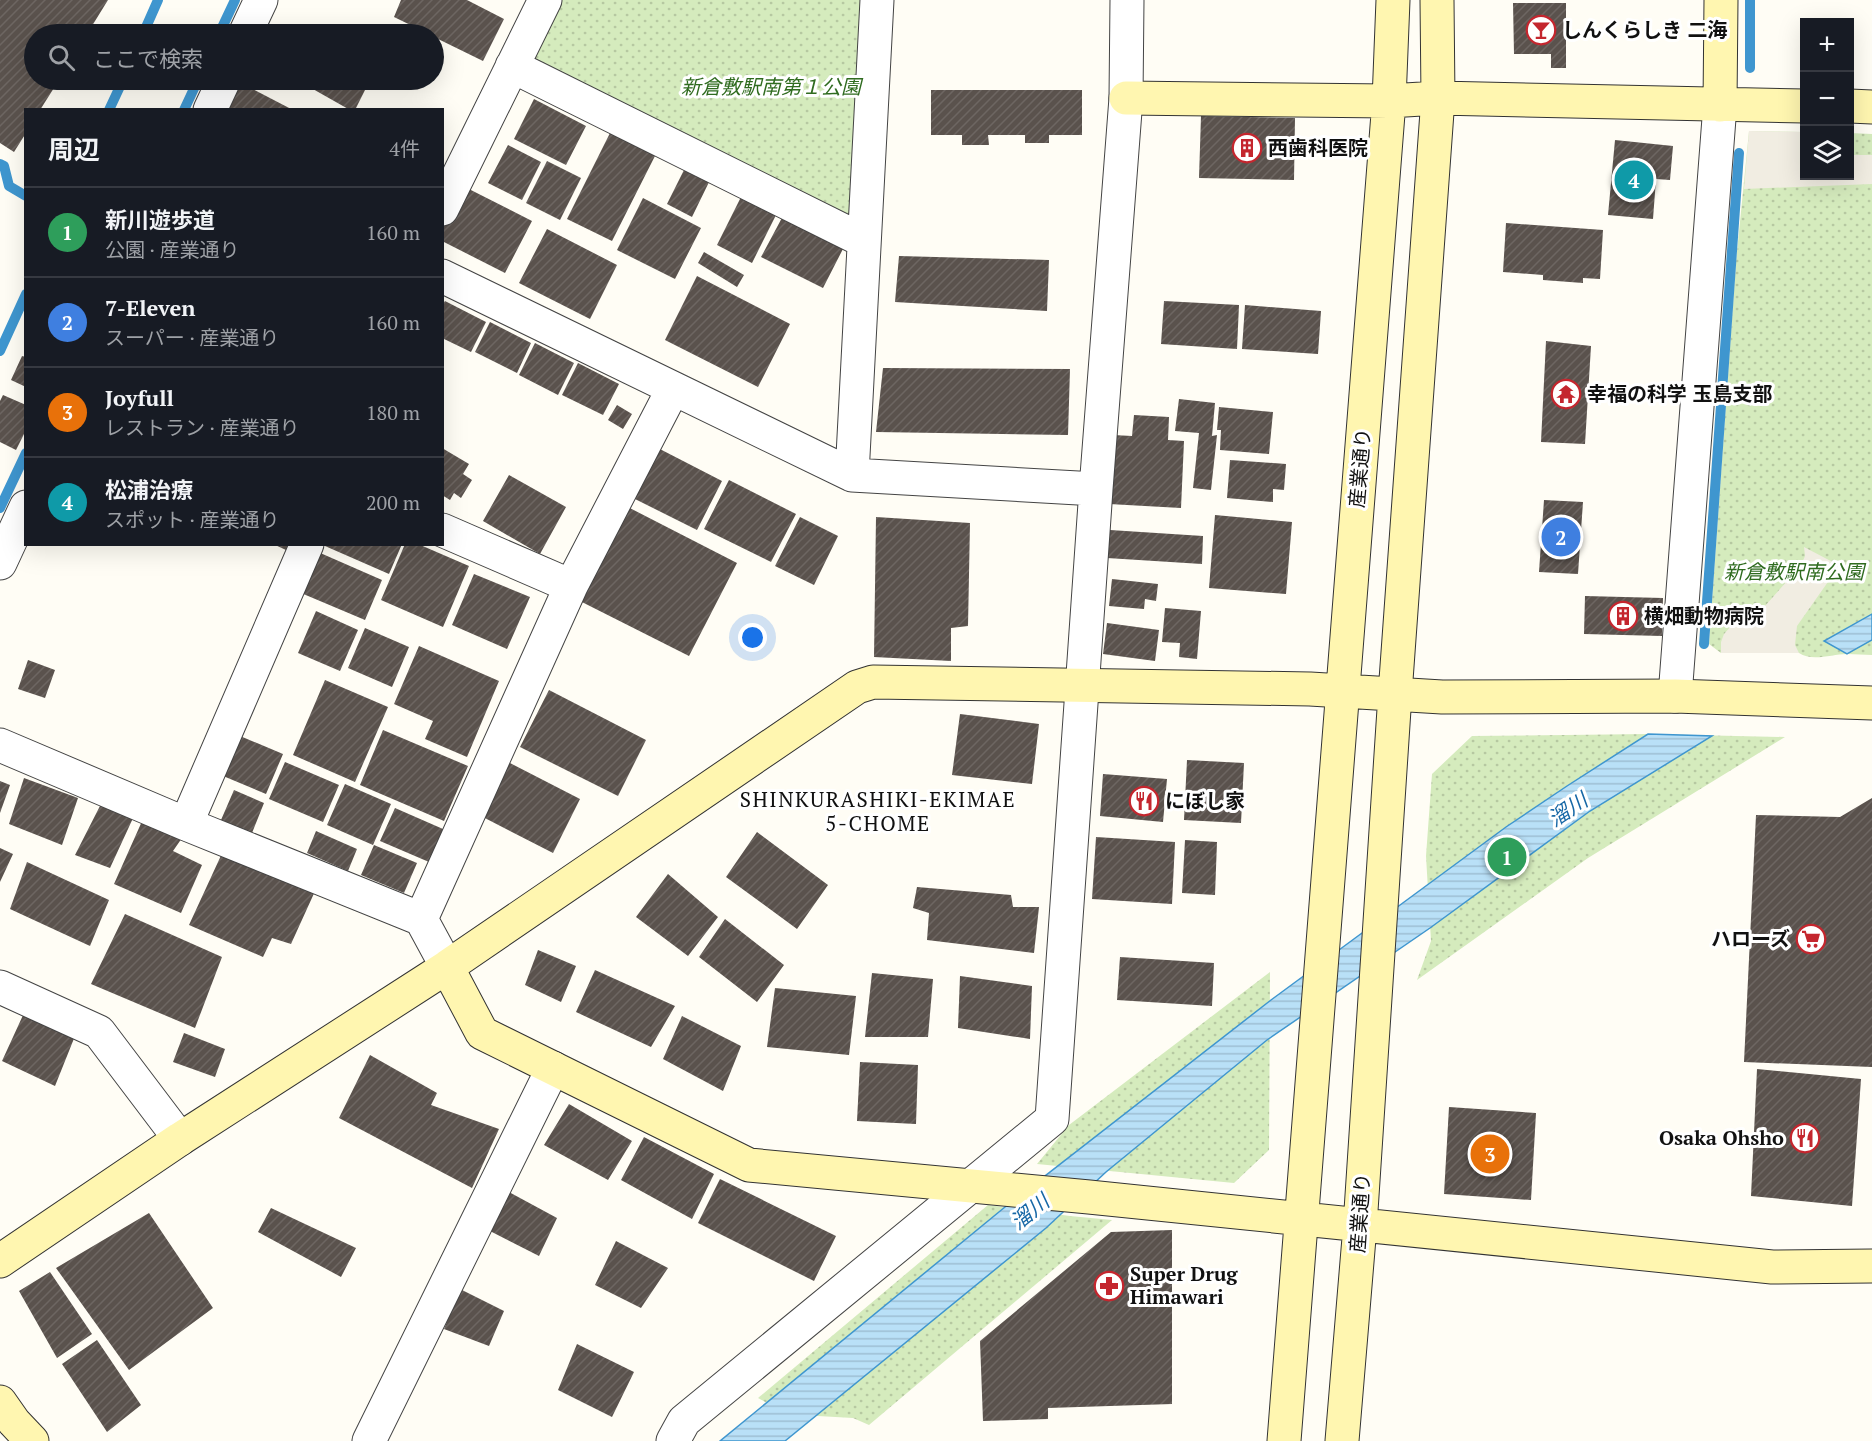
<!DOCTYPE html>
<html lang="ja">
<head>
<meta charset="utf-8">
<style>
	body { margin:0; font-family:"PT Serif","Noto Sans JP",serif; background:#20242c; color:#f1f3f6 }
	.controls { position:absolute; right:18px; top:18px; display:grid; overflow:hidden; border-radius:0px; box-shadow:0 6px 24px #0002 }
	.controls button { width:54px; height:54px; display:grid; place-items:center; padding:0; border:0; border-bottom:2px solid #363941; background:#171b24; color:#f1f3f6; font:30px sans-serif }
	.you { position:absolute; left:753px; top:638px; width:21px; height:21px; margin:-15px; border:4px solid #fff; border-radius:50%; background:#1a73e8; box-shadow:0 0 0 9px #1a73e833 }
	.badge { display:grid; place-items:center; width:39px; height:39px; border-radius:50%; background:#8c9099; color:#fff; font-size:20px; font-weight:700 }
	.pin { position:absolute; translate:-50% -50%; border:3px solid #fff; box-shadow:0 2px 6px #0006 }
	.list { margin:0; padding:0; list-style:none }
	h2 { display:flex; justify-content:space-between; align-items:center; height:78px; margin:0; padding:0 24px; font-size:26px }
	h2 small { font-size:20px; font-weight:400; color:#9ea1a6 }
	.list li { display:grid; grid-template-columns:39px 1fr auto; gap:18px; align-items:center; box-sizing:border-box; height:90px; padding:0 24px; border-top:2px solid #363941 }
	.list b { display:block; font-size:22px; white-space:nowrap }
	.list p { margin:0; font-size:20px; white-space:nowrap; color:#9ea1a6 }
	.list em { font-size:20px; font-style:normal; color:#9ea1a6 }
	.icon { flex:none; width:33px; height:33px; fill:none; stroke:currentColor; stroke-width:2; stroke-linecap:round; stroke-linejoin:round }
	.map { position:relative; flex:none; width:1872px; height:1441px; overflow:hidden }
	.search { position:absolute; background:#171b24; box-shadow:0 6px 24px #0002; left:24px; top:24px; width:420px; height:66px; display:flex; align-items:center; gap:15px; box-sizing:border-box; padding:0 21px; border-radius:33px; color:#9ea1a6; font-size:22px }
	.panel { position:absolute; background:#171b24; box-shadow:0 6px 24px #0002; left:24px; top:108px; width:420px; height:438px; border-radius:0px }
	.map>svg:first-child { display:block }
	.park { fill:url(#park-dots) }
	.plaza { fill:#f1ede2 }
	.water { fill:url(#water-rules); stroke:#3f96cf; stroke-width:1.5 }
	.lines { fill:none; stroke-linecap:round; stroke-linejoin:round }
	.stream { stroke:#3f96cf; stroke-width:10 }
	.building { fill:url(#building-hatch) }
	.street-casing { stroke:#444; stroke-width:35 }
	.secondary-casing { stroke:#333; stroke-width:35 }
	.street { stroke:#fff; stroke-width:33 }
	.secondary { stroke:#fff6b0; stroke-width:33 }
	.labels { text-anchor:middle; stroke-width:6; stroke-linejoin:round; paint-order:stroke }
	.poi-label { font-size:20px; font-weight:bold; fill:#111; stroke:#fff; text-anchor:start }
	.park-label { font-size:20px; font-style:italic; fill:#2f6b1f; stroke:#fff }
	.street-label { font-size:20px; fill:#111; stroke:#fff }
	.neighbourhood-label { font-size:21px; letter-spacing:1.5px; fill:#111; stroke:#fff }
	.water-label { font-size:21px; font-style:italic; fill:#1768a6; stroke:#fff }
</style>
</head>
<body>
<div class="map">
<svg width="1872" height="1441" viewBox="0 0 1872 1441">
	<defs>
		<pattern id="park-dots" width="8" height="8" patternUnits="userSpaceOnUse" patternTransform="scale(1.5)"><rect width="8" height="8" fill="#d5ebbd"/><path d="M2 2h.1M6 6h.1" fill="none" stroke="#b6c8a1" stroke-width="1.8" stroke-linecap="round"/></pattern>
		<pattern id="water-rules" width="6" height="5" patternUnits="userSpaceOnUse" patternTransform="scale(1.5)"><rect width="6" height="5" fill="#b9e0f7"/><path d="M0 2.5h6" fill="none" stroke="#9ebfd3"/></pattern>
		<pattern id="building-hatch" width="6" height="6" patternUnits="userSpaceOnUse" patternTransform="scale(1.5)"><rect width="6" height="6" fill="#5a524d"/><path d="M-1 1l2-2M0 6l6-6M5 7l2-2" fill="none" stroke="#6d6662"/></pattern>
	</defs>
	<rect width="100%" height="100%" fill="#fffdf5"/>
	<path class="park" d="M 552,0 L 863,0 L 852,225 L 522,60 Z
		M 1749,131 L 1804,132 L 1804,176 L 1850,176 L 1850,133 L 1872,134 L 1872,655 C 1864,655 1855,654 1847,654 C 1832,654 1812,662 1799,653 L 1721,653 L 1709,644 L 1736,262 Z
		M 1648,734 L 1785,737 L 1588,858 L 1417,980 L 1431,941 L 1426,856 L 1432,774 L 1472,736 Z
		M 1270,972 L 1269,1150 L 1234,1183 L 1037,1164 L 1069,1125 Z
		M 988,1205 L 1070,1216 L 1112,1220 L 869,1425 L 853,1418 L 800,1415 L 780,1410 L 758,1398 Z"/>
	<path class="plaza" d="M 1749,131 L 1804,132 L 1804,176 L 1850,176 L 1850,155 L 1872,155 L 1872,184 L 1744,189 Z
		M 1804,547 L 1846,569 L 1840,570 L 1830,579 L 1797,626 L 1795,645 L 1799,653 L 1721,653 L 1721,642 L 1724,634 L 1741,615 L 1746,611 L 1765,606 L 1801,565 L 1805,556 Z"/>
	<path class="water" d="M 1872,614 L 1872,640 L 1847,654 L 1824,641 Z
		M 1648,734 L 1712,736 L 1590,811 L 1430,928 L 1267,1040 L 1106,1172 L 1046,1228 L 785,1441 L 720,1441 L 1005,1207 L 1271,1000 L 1506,827 L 1567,786 Z"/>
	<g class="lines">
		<path class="stream" d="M 143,34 L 158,0
			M 219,34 L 235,0
			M 1750,68 L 1750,0
			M 109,110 L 123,80
			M 184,110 L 198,80
			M 0,164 L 4,166 L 9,186 L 26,196
			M 0,351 L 26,294
			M 0,508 L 26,453
			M 1704,644 L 1739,153"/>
	</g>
	<path class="building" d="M 0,0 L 108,0 L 87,34 L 34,34 L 34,80 L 59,80 L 40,110 L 26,110 L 26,133 L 14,152 L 0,143 Z
		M 401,0 L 467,0 L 504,19 L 483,61 L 434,37 L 434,34 L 429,34 L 394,17 Z
		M 1513,3 L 1566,3 L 1566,68 L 1551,68 L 1551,54 L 1514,54 Z
		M 235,80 L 293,110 L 219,110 Z
		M 297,80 L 370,80 L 355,110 L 350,110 Z
		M 931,90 L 1082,90 L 1082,135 L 1049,135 L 1049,143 L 1025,143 L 1025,135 L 988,135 L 989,145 L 962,145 L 962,135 L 931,135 Z
		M 534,99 L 586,126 L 566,165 L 514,139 Z
		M 1201,116 L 1295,118 L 1294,180 L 1199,178 Z
		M 612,129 L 657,152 L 612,241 L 567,219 Z
		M 1615,140 L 1673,146 L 1670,180 L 1656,179 L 1653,219 L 1608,215 Z
		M 508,145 L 541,162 L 522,200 L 488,183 Z
		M 547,161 L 581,178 L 560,220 L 526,203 Z
		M 685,168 L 710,180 L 692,217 L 667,204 Z
		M 459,184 L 532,221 L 505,273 L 442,241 L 442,217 Z
		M 741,197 L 776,215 L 752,263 L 717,245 Z
		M 643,198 L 701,228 L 675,279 L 617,250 Z
		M 784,214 L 845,245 L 823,288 L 761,257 Z
		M 1506,223 L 1603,230 L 1600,279 L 1583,278 L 1583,283 L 1543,280 L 1543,275 L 1503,272 Z
		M 547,229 L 617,265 L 590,319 L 519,283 Z
		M 704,252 L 744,275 L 737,287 L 698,263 Z
		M 899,256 L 1049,260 L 1047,311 L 895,302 Z
		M 697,276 L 790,324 L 758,387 L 665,340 Z
		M 445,301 L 486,322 L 471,352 L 442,338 L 442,305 Z
		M 1164,301 L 1239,305 L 1237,349 L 1161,344 Z
		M 1245,305 L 1321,311 L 1318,354 L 1242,349 Z
		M 490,322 L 531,343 L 517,373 L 475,352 Z
		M 1546,341 L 1591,346 L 1585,444 L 1541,442 Z
		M 535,343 L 574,363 L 558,395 L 519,375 Z
		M 22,356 L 26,357 L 26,387 L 11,380 Z
		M 578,363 L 619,384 L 603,415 L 562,395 Z
		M 883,368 L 1070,369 L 1068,435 L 876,432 Z
		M 3,395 L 26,405 L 26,430 L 16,450 L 0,442 L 0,401 Z
		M 1179,399 L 1215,403 L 1212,436 L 1217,435 L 1211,490 L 1193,488 L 1199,433 L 1175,431 Z
		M 617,405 L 632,414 L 623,429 L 608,420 Z
		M 1219,407 L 1273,412 L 1269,454 L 1220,450 L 1221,430 L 1217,430 Z
		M 1134,415 L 1169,417 L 1168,440 L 1184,441 L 1181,508 L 1109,504 L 1113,435 L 1132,436 Z
		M 654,446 L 722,481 L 697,530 L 629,496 Z
		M 442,448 L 469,464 L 463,474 L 472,480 L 461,498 L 454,493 L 450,500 L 442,495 Z
		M 1230,460 L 1286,464 L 1284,490 L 1273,489 L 1273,502 L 1227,498 Z
		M 509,475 L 566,507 L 540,554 L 483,521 Z
		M 729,480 L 796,514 L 771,562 L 704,529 Z
		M 1544,500 L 1583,502 L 1578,574 L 1539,572 Z
		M 620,503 L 737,563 L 689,656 L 572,597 Z
		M 1215,515 L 1292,522 L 1286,594 L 1209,588 Z
		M 800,517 L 838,536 L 814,585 L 775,566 Z
		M 876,517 L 970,523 L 968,626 L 951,628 L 951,661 L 874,657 Z
		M 1110,530 L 1203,536 L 1202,564 L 1107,558 Z
		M 273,544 L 288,544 L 286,550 Z
		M 326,544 L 402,544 L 389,574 L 325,546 Z
		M 405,544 L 418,544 L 469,566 L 443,627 L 381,600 Z
		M 318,552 L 382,580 L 365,620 L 301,593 Z
		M 474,574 L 530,597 L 507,649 L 452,625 Z
		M 1112,579 L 1158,584 L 1156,601 L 1145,599 L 1144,609 L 1109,606 Z
		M 1585,596 L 1663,598 L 1662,636 L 1584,634 Z
		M 1165,608 L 1201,611 L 1197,659 L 1179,657 L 1180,643 L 1162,642 Z
		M 316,611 L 358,630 L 340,671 L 298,653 Z
		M 1107,623 L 1159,630 L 1155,661 L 1103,654 Z
		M 365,628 L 409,647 L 392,687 L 348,668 Z
		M 419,646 L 499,681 L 467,757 L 425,739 L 433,721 L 394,704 Z
		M 28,660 L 55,670 L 45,698 L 18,689 Z
		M 325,680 L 388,707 L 355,782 L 293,755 Z
		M 549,690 L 646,740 L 618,796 L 520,747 Z
		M 960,714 L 1039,724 L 1032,784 L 952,775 Z
		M 383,730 L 468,766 L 444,821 L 360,785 Z
		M 233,733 L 283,754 L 266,794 L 216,773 Z
		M 1187,760 L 1244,763 L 1241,823 L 1184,820 Z
		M 506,761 L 580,799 L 553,853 L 479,815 Z
		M 285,762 L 339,785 L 323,822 L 269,799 Z
		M 1103,774 L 1167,779 L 1163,822 L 1100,816 Z
		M 24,778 L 78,798 L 62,845 L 9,824 Z
		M 0,781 L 10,785 L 0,813 Z
		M 345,784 L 391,804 L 373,845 L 327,825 Z
		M 234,790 L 264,803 L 252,833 L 221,820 Z
		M 1872,798 L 1872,1067 L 1744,1062 L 1756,815 L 1840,817 Z
		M 102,802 L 134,816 L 110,868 L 75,855 Z
		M 395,808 L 443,829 L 429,862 L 380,841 Z
		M 143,819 L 182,838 L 173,851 L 202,865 L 181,913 L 114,884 Z
		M 316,831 L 357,849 L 348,871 L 307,853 Z
		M 757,832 L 828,885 L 797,929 L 726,877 Z
		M 1096,837 L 1175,842 L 1172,904 L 1092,899 Z
		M 1185,840 L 1217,842 L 1215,895 L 1182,893 Z
		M 374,845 L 417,863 L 404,893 L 361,875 Z
		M 0,848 L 13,854 L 0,882 Z
		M 224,849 L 316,889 L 291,944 L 272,938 L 263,957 L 189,925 Z
		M 27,862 L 109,900 L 90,946 L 10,909 Z
		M 668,874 L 718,917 L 688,956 L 636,917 Z
		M 917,887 L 1011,895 L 1013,907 L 1039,907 L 1034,953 L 927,940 L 929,913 L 913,908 Z
		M 125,914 L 222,957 L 195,1028 L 91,984 Z
		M 725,919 L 784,965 L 757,1002 L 699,957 Z
		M 538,950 L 576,966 L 561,1002 L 525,985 Z
		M 1120,957 L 1214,963 L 1212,1006 L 1117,1000 Z
		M 595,970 L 675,1006 L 651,1047 L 576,1012 Z
		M 872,973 L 933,979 L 928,1037 L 865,1037 Z
		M 960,976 L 1032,986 L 1030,1039 L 958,1028 Z
		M 775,988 L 856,996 L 849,1055 L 767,1047 Z
		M 24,1013 L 75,1036 L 55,1086 L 2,1061 Z
		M 682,1016 L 741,1046 L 723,1091 L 663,1059 Z
		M 184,1033 L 225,1049 L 215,1077 L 173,1062 Z
		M 370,1055 L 437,1093 L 431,1105 L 499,1129 L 472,1188 L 339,1118 Z
		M 860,1062 L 918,1065 L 916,1124 L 857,1121 Z
		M 1757,1069 L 1861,1079 L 1852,1206 L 1751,1196 Z
		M 569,1104 L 632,1141 L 608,1180 L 544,1145 Z
		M 1449,1107 L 1536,1113 L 1531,1200 L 1444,1194 Z
		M 644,1137 L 714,1174 L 692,1219 L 621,1180 Z
		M 720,1179 L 836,1236 L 814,1281 L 698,1223 Z
		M 507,1191 L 557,1218 L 539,1256 L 490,1231 Z
		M 271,1208 L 356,1248 L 341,1277 L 258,1232 Z
		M 149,1213 L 213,1308 L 129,1370 L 56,1268 Z
		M 1172,1230 L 1172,1404 L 1048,1408 L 1048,1419 L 983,1421 L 980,1341 L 1111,1232 Z
		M 616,1241 L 668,1268 L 641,1308 L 595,1285 Z
		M 50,1272 L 92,1334 L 57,1358 L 19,1291 Z
		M 460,1289 L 504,1311 L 489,1346 L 444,1329 Z
		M 97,1340 L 141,1405 L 107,1432 L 62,1364 Z
		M 577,1344 L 634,1372 L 612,1417 L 558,1390 Z"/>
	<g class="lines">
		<g class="street-casing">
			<path id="street" d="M 245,34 L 261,0
				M 512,66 L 864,241
				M 210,110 L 224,80
				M 442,209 L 545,0
				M 442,276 L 852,475 L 1096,489
				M 852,475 L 877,0
				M 442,530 L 571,586
				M 0,563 L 26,507
				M 1675,696 L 1720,105
				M 0,745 L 186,824 L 421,919 L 447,967
				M 186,824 L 307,544
				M 421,919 L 571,586 L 673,389
				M 0,987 L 99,1032 L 180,1139
				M 369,1441 L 553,1068
				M 673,1441 L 684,1421 L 1052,1119 L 1096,489 L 1126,98 L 1127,0"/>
		</g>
		<g class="secondary-casing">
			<path id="secondary" d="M 1126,98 L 1389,101 L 1438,98 L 1804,106
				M 1720,105 L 1721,0
				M 1850,106 L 1872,107
				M 447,967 L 482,1033 L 749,1165 L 1089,1197 L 1772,1267 L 1872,1266
				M 0,1261 L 180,1139 L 447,967 L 857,687 L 873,682 L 1310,689 L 1442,697 L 1675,696 L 1872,703
				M 0,1402 L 14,1422 L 32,1441
				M 1284,1441 L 1389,101 L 1393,0
				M 1342,1441 L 1360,1226 L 1395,694 L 1438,98 L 1437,0"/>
		</g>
		<use href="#street" class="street"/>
		<use href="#secondary" class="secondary"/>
	</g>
	<defs>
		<g id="bar-ring" transform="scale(1.5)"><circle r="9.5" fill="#fff" stroke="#c4262e" stroke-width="1.5"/><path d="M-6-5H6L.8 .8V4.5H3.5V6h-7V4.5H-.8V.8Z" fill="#c4262e"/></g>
		<g id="building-ring" transform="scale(1.5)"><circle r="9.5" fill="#fff" stroke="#c4262e" stroke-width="1.5"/><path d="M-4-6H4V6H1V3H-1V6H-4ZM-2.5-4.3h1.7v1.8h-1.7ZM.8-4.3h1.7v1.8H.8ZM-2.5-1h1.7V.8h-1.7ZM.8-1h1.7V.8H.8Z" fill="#c4262e"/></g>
		<g id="temple-ring" transform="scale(1.5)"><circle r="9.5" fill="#fff" stroke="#c4262e" stroke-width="1.5"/><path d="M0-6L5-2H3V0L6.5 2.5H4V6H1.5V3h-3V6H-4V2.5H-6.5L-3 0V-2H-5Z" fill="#c4262e"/></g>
		<g id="restaurant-ring" transform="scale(1.5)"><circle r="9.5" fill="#fff" stroke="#c4262e" stroke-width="1.5"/><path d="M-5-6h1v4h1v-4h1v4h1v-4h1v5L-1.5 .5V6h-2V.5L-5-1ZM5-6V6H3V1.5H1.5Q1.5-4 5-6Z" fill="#c4262e"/></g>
		<g id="supermarket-ring" transform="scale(1.5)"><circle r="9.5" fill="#fff" stroke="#c4262e" stroke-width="1.5"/><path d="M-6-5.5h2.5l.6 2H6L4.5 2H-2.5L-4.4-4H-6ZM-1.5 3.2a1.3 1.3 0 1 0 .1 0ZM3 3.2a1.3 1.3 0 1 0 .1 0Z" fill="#c4262e"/></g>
		<g id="pharmacy-ring" transform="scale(1.5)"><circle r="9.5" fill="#fff" stroke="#c4262e" stroke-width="1.5"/><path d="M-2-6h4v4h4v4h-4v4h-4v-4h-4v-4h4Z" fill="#c4262e"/></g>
	</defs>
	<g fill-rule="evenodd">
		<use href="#bar-ring" x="1541" y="30"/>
		<use href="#building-ring" x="1247" y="148"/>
		<use href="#temple-ring" x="1566" y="394"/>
		<use href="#building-ring" x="1623" y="616"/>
		<use href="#restaurant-ring" x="1144" y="801"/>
		<use href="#supermarket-ring" x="1811" y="939"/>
		<use href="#restaurant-ring" x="1805" y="1138"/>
		<use href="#pharmacy-ring" x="1109" y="1286"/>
	</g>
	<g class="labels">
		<g class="poi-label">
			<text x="1562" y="37">しんくらしき 二海</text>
			<text x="1268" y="155">西歯科医院</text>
			<text x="1587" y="401">幸福の科学 玉島支部</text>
			<text x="1644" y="623">横畑動物病院</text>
			<text x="1165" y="808">にぼし家</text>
			<text x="1790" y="946" text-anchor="end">ハローズ</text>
			<text x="1784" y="1145" text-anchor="end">Osaka Ohsho</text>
			<text x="1130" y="1281">Super Drug<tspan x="1130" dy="23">Himawari</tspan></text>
		</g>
		<g class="park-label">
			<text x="771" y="94">新倉敷駅南第１公園</text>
			<text x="1794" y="579">新倉敷駅南公園</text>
		</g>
		<g class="street-label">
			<text transform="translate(1360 468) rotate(-85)" y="7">産業通り</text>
			<text transform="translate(1360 1213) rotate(-86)" y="7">産業通り</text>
		</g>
		<g class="neighbourhood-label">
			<text x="878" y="807">SHINKURASHIKI-EKIMAE<tspan x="878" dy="24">5-CHOME</tspan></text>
		</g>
		<g class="water-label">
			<text transform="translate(1568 810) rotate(-34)" y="7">溜川</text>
			<text transform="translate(1030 1212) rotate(-39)" y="7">溜川</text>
		</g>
	</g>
</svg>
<div class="controls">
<button>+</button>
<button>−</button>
<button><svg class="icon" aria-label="layers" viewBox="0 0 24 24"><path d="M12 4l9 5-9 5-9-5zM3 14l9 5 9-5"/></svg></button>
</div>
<div class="you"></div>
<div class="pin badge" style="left:1507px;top:857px;background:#2e9e5b">1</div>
<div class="pin badge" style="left:1561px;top:537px;background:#3f7fe0">2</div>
<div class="pin badge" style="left:1490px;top:1154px;background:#e8710a">3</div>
<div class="pin badge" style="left:1634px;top:180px;background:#0f9aa8">4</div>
<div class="search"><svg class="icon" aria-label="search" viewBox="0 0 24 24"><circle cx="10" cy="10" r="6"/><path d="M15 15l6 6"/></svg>ここで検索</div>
<section class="panel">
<h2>周辺<small>4件</small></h2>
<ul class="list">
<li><span class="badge" style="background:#2e9e5b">1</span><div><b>新川遊歩道</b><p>公園 · 産業通り</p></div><em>160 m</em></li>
<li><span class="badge" style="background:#3f7fe0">2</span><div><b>7-Eleven</b><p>スーパー · 産業通り</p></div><em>160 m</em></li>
<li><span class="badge" style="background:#e8710a">3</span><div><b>Joyfull</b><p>レストラン · 産業通り</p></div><em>180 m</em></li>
<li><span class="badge" style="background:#0f9aa8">4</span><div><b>松浦治療</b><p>スポット · 産業通り</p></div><em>200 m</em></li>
</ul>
</section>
</div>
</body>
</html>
